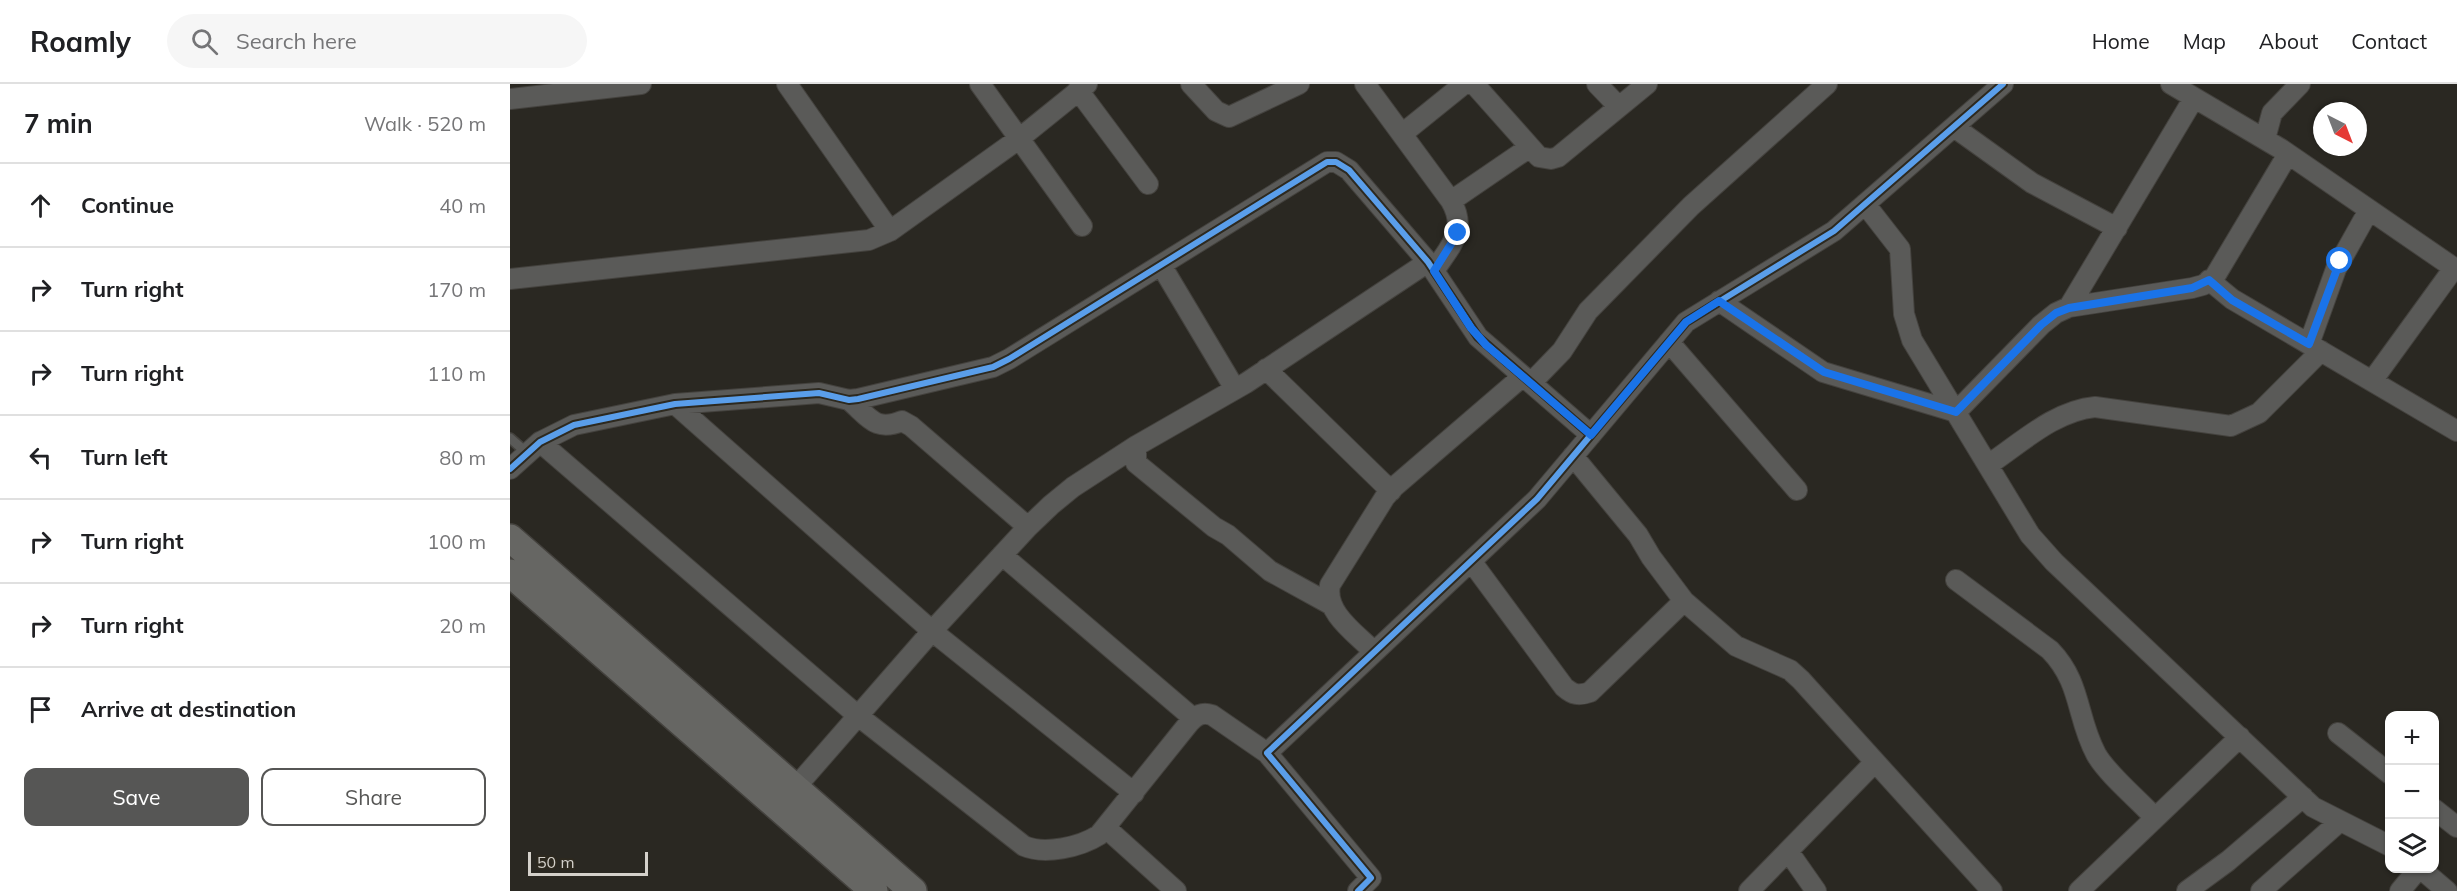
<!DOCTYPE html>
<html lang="en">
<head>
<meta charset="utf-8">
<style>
	body { margin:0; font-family:Mulish,sans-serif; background:#f6f6f6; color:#202124 }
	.controls { position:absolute; right:18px; bottom:18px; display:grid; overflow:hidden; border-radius:12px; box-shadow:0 2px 4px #0004 }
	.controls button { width:54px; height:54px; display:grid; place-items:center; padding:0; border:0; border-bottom:2px solid #e0e0e0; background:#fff; color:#202124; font:30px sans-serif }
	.compass { position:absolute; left:1803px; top:18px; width:54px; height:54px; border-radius:50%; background:#fff; box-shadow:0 2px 4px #0004; rotate:138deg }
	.scale { position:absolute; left:18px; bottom:15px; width:120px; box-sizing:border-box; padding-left:6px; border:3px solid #d4d1cb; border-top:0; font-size:16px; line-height:21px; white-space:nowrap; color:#d4d1cb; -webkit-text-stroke:4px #2d291f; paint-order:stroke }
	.stop { position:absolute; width:18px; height:18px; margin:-14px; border:4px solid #1a73e8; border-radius:50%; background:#fff }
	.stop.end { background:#1a73e8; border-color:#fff; box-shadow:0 2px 6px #0008 }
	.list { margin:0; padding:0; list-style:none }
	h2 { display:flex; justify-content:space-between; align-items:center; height:78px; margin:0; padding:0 24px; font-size:26px }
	h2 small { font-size:20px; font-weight:400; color:#757577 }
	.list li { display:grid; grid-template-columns:39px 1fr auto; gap:18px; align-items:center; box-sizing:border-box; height:84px; padding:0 24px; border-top:2px solid #e0e0e0 }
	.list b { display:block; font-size:22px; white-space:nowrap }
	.list em { font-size:20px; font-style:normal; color:#757577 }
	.actions { display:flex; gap:12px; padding:18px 24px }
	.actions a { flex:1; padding:14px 0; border:2px solid #565655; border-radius:12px; text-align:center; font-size:21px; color:#565655 }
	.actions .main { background:#565655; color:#fff }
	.icon { flex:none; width:33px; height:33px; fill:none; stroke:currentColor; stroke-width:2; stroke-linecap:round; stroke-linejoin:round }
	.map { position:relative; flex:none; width:1947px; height:807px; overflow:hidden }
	header { display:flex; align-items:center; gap:36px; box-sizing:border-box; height:84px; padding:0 30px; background:#fff; border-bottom:2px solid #e0e0e0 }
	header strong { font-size:28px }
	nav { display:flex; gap:33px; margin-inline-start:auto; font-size:21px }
	.search { width:420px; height:54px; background:#f6f6f6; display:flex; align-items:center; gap:15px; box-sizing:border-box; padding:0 21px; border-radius:33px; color:#757577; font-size:22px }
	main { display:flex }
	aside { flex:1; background:#fff }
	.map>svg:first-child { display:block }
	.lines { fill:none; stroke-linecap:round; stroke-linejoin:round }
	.lane-casing { stroke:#44423e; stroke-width:12 }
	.street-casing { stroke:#44423e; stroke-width:22 }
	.secondary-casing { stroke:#44423e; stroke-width:30 }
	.lane { stroke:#5a5a58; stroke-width:9 }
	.street { stroke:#5a5a58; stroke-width:20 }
	.secondary { stroke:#666663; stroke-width:27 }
	.cycleway-casing { stroke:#2d291f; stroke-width:10 }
	.cycleway { stroke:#5a9eea; stroke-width:6 }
	.route { stroke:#1a73e8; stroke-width:8 }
</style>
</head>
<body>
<header>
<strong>Roamly</strong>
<div class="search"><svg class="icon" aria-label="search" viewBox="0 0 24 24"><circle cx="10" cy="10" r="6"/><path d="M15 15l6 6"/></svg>Search here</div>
<nav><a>Home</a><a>Map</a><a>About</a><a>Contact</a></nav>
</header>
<main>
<aside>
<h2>7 min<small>Walk · 520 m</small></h2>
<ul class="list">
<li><svg class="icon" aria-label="ahead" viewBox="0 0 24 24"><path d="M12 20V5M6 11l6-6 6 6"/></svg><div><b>Continue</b></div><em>40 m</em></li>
<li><svg class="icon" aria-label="right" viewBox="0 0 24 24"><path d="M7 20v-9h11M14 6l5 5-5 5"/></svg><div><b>Turn right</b></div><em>170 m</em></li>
<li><svg class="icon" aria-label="right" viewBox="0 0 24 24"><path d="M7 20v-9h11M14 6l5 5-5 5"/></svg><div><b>Turn right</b></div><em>110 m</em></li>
<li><svg class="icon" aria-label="left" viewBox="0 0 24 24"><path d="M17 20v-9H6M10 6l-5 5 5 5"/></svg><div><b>Turn left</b></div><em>80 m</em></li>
<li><svg class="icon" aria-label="right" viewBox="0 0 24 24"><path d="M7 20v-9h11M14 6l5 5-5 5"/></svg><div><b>Turn right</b></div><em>100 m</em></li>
<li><svg class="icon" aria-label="right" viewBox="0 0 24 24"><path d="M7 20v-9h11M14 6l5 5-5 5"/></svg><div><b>Turn right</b></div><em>20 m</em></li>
<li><svg class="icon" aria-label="arrive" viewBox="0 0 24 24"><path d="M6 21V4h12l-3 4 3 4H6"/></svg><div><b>Arrive at destination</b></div></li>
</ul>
<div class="actions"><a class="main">Save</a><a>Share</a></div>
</aside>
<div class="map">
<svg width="1947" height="807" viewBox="0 0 1947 807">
	<rect width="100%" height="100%" fill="#2a2822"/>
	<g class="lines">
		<g class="lane-casing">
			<path id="lane" d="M 0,354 L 17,369"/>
		</g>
		<g class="street-casing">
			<path id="street" d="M 277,0 L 380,147
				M 470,0 L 572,142
				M 681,0 L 706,27 L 719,33 L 789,0
				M 855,0 L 941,117 C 958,147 940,162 924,187
				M 964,0 L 1029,73 L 1041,75 L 1048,73 L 1137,0
				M 1087,0 L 1109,23
				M 1661,0 L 1771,65 L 1947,186
				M 568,6 L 638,100
				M 0,15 L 131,0
				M 1444,43 L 1522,99 L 1607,144
				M 892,50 L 954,0
				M 1755,55 L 1762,29 L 1790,0
				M 941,117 L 1020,63
				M 1355,120 L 1390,165 L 1394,230 L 1402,256 L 1520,451 L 1544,478 L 1803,723 L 1880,762
				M 651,181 L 725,305
				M 0,195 L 359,156 L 380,147 L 510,54 L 577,0
				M 1699,196 L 1722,215 L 1947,347
				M 1209,217 L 1313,288 L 1446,328 L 1531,241 L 1546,229 L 1559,223 L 1682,204 L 1693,201 L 1704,194 L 1778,70
				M 1559,223 L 1684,14
				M 1159,258 L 1287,406
				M 1799,260 L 1826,185 L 1859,126
				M 756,285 L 881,407
				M 1862,297 L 1944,184
				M 1021,299 L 1052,267 L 1078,227 L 1181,122 L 1317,0
				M 339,316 C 359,333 365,348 392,337 L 401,342 L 518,443
				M 165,320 L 422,547 L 624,709
				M 30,358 L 347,631 L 514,762 C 535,771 570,763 589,751 L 679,639 C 686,631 692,628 702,631 L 757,669
				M 626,362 L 626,379 L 704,443 L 718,451 L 760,487 L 820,520
				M 1063,372 L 1128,451 L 1141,473 L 1174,517 L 1226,562 L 1280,586 L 1291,596 L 1482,807
				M 1478,381 C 1511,359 1544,327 1585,323 L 1721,342 L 1749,329 L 1811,267
				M 0,385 L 30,358 L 64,341 L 165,320 L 309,309 L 339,316 L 348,315 L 483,283 L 499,275 L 817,78 L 826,78 L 839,86 L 918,178 L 968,253 L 1081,351
				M 492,471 L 683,634
				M 961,477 L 1054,603 C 1063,611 1069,612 1080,608 L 1174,517
				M 1446,496 L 1540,566 C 1572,599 1566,633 1586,670 C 1597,690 1629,716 1645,734
				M 864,568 C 847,550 814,529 820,501 L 875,413 L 884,403 L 1013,292
				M 1828,649 L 1880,690
				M 285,704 L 422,547 L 518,443 L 541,421 L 563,403 L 626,362 L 736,299 L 918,178
				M 1924,725 L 1947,743
				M 596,744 L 666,807
				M 1278,767 L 1306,807
				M 1910,784 L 1937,807
				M 848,807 L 861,794 L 757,669 L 1027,415 L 1176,238 L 1324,147 L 1493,0
				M 1239,807 L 1365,678
				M 1569,807 L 1730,653
				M 1677,807 L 1718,777 L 1793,713
				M 1751,807 L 1829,738
				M 1890,807 L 1909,784"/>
		</g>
		<g class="secondary-casing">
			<path id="secondary" d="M 0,454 L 403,807
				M 0,489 L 364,807"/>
		</g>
		<use href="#lane" class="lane"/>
		<use href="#street" class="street"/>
		<use href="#secondary" class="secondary"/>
		<g class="cycleway-casing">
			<path id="cycleway" d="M 0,385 L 30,358 L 64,341 L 165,320 L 309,309 L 339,316 L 348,315 L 483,283 L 499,275 L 817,78 L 826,78 L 839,86 L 918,178 L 968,253 L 1081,351
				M 848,807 L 861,794 L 757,669 L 1027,415 L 1176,238 L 1324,147 L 1493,0"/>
		</g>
		<use href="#cycleway" class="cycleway"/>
	</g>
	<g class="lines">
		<path class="route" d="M 948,149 L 924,187 L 961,244 L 976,261 L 1081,351 L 1176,238 L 1209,217 L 1314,288 L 1446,328 L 1531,241 L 1546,229 L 1559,224 L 1682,204 L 1699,196 L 1722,216 L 1799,260 L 1830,177"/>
	</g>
</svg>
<div class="controls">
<button>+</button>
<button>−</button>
<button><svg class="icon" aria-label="layers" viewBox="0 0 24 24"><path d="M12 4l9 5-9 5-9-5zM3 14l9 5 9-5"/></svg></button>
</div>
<svg class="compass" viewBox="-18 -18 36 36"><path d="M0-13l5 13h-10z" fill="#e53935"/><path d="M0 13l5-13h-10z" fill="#757577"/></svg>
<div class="scale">50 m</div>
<div class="stop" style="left:1830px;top:177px"></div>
<div class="stop end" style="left:948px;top:149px"></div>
</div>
</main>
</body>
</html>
